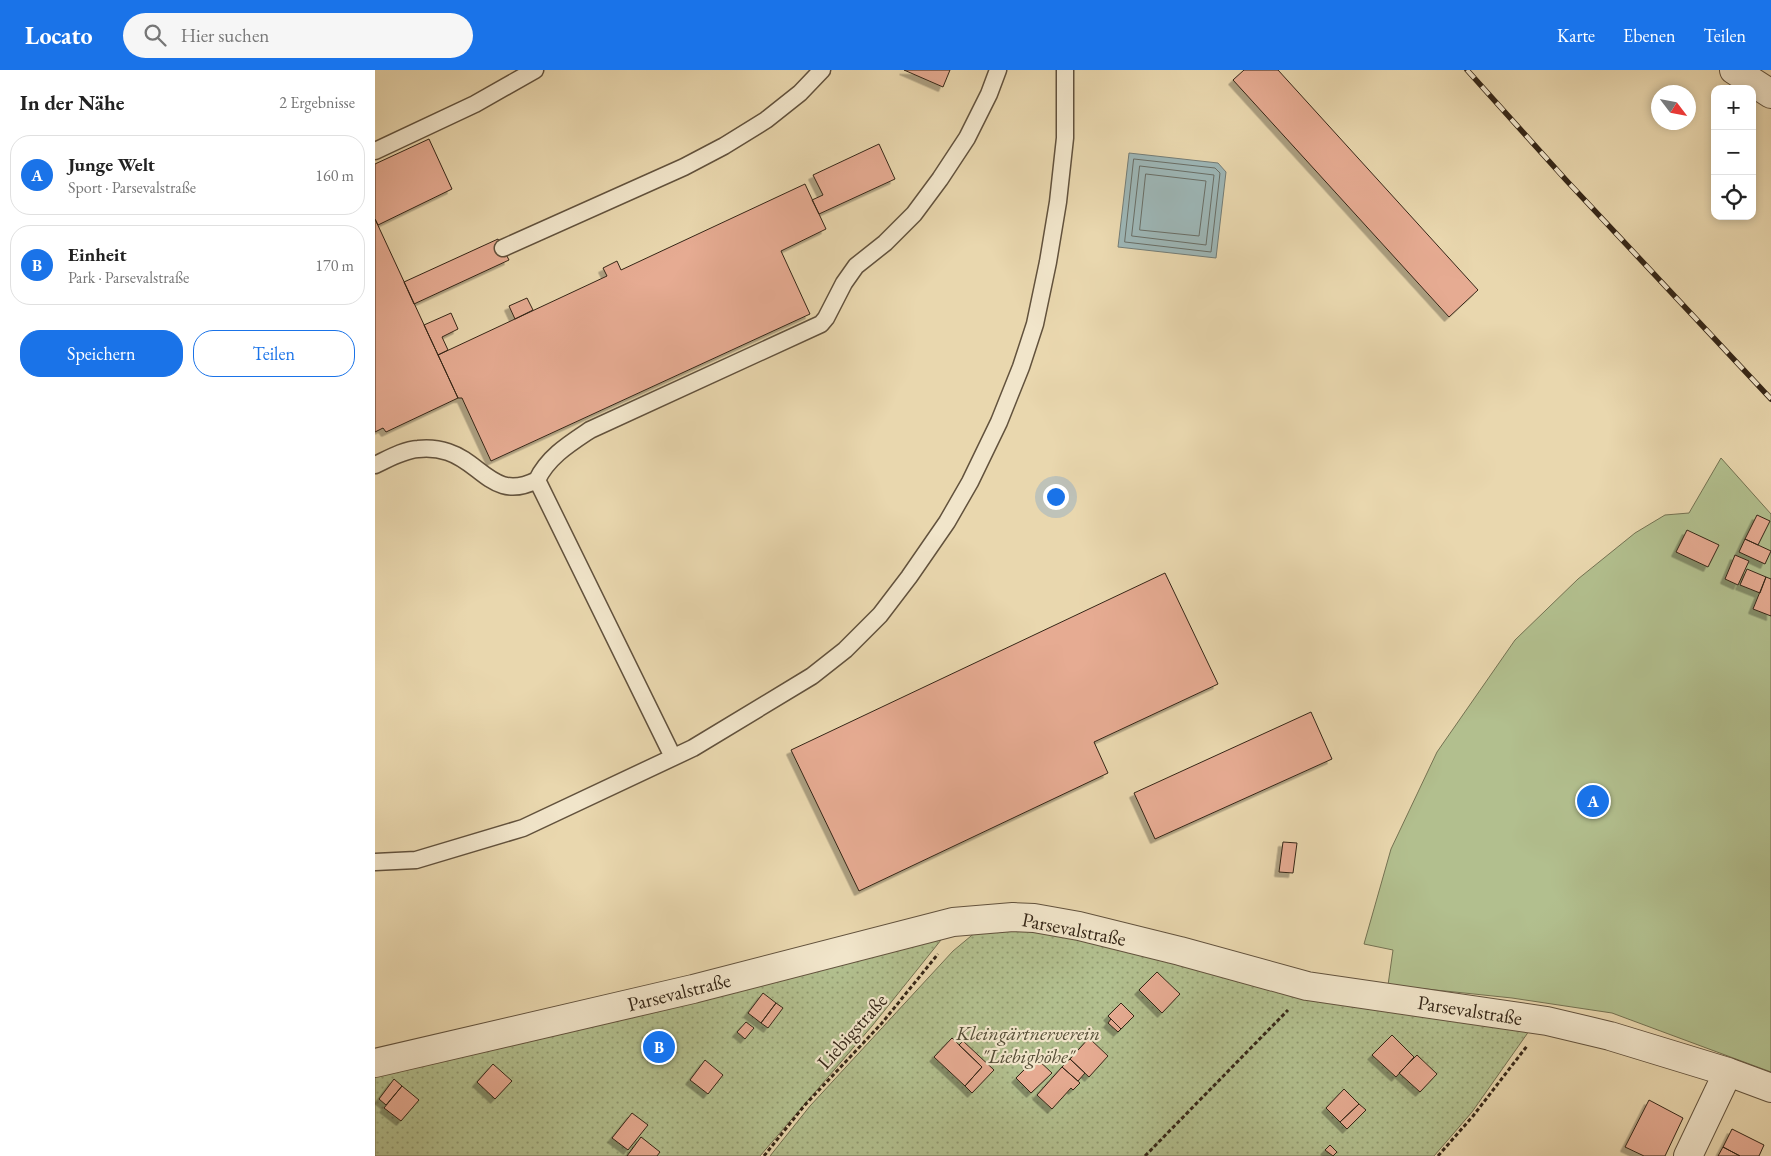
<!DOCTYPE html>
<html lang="de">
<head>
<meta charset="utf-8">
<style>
	body { margin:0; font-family:"EB Garamond",serif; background:#f6f6f6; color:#222 }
	.controls { position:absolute; right:15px; top:15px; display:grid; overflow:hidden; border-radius:10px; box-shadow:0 2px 8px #0003 }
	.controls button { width:45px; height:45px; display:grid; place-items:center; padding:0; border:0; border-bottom:1px solid #e0e0e0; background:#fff; color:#222; font:25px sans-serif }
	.compass { position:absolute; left:1276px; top:15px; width:45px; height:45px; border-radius:50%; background:#fff; box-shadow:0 2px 8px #0003; rotate:122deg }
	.you { position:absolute; left:680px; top:426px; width:18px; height:18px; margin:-12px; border:4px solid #fff; border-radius:50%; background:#1a73e8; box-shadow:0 0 0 8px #1a73e833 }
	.badge { display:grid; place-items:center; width:32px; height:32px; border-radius:50%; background:#1a73e8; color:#fff; font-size:16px; font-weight:700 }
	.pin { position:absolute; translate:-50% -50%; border:2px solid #fff; box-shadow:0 1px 5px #0006 }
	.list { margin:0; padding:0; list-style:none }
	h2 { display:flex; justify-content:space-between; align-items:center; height:65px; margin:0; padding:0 20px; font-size:21px }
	h2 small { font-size:16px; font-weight:400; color:#767676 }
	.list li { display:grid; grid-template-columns:32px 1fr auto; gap:15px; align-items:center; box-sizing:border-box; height:80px; margin:0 10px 10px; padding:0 10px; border:1px solid #e0e0e0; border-radius:20px }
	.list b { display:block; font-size:19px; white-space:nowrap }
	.list p { margin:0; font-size:16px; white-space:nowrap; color:#767676 }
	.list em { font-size:16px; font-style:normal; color:#767676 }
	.actions { display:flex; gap:10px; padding:15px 20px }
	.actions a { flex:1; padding:11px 0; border:1px solid #1a73e8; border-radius:20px; text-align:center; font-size:18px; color:#1a73e8 }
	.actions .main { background:#1a73e8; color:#fff }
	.icon { flex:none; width:28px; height:28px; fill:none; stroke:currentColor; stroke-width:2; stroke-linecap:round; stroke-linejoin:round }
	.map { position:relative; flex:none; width:1396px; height:1086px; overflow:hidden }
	header { display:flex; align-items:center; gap:30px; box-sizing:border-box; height:70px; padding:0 25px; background:#1a73e8; color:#fff }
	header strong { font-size:24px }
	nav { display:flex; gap:28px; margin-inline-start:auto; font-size:18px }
	.search { width:350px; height:45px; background:#f6f6f6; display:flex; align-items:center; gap:12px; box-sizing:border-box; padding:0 18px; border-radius:28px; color:#767676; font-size:19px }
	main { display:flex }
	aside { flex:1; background:#fff }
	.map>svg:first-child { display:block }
	.grass { fill:url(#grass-dots); stroke:#747252 }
	.pitch { fill:#b2bf8e; stroke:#747252 }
	.water { fill:#9db6b6; stroke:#737c76 }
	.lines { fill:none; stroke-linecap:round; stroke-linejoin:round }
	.shore { stroke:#696e66; stroke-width:1 }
	.building { fill:#e6ab92; stroke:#352617; filter:url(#shadow) }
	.lane-casing { stroke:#62523d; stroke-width:19 }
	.street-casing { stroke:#62523d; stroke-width:30 }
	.path { stroke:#352617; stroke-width:3; stroke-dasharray:4 2.5; stroke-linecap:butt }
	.lane { stroke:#f1e5ca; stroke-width:16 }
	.street { stroke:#f1e5ca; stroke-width:28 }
	.rail-casing { stroke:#352617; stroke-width:5.5 }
	.rail { stroke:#f1e5ca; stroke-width:4; stroke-dasharray:11; stroke-linecap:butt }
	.labels { text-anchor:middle; stroke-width:4.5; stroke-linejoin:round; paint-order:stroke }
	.street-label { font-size:20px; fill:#352617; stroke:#f1e5ca }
	.park-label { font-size:20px; font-style:italic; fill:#544c35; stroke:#f1e5ca }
</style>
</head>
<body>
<header>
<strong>Locato</strong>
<div class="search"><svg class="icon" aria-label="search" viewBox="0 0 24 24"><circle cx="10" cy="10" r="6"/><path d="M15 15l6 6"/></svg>Hier suchen</div>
<nav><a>Karte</a><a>Ebenen</a><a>Teilen</a></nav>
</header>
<main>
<aside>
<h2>In der Nähe<small>2 Ergebnisse</small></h2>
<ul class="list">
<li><span class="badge">A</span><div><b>Junge Welt</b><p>Sport · Parsevalstraße</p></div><em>160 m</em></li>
<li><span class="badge">B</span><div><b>Einheit</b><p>Park · Parsevalstraße</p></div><em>170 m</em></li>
</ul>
<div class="actions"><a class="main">Speichern</a><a>Teilen</a></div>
</aside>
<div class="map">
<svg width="1396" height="1086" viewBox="0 0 1396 1086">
	<defs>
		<pattern id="grass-dots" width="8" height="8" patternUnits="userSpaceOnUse" patternTransform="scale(1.25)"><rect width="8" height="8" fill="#b2bf8e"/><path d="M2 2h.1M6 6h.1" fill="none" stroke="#929b73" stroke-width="1.8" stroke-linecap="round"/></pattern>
		<filter id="shadow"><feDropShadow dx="-4.5" dy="4.5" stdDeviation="0" flood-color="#0004"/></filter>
	</defs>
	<rect width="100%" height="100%" fill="#e9d7ae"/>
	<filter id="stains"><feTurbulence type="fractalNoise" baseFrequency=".004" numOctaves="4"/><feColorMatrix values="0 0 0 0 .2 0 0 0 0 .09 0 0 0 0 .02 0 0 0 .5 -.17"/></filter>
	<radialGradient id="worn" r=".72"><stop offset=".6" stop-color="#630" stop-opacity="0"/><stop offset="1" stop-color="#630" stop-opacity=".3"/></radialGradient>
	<path class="grass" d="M 602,861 L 668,861 L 1159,954 L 1097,1042 L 1059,1086 L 395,1086 L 435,1036 L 578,881 Z
		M 570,865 L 497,956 L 385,1086 L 0,1086 L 0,997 Z"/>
	<path class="pitch" d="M 1346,388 L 1396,444 L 1396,1002 L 1237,943 L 1137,928 L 1013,915 L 1018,880 L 989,874 L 1016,779 L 1062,682 L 1140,570 L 1203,509 L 1260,463 L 1290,445 L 1314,443 Z"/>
	<path class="water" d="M 754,83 L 843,93 L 851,102 L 841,188 L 743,177 Z"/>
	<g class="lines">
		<path class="shore" d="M 759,89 L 840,98 L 845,103 L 836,182 L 750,172 Z
			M 765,96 L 839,105 L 831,175 L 757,166 Z
			M 771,104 L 831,111 L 824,166 L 765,160 Z"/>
	</g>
	<path class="building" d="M 529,0 L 575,0 L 568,17 Z
		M 869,0 L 903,0 L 1103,220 L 1074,247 L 858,10 Z
		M 54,69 L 77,119 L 3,155 L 0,149 L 0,94 Z
		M 504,74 L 520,109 L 444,144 L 437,130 L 448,125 L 438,105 Z
		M 430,114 L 451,159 L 406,181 L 435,244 L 116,391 L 87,328 L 83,328 L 63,285 L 232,206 L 228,198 L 242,191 L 246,200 Z
		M 0,149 L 83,328 L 11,362 L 8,358 L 0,362 Z
		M 123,169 L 134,190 L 39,234 L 29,212 Z
		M 152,228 L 158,240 L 140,249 L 134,236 Z
		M 76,243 L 83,259 L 67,267 L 73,280 L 63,285 L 49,255 Z
		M 1382,445 L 1395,451 L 1383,475 L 1370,469 Z
		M 1312,460 L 1344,475 L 1333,497 L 1301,482 Z
		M 1370,469 L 1396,481 L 1390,494 L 1364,482 Z
		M 1360,485 L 1374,491 L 1363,515 L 1350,509 Z
		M 1372,499 L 1391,507 L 1385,523 L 1365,515 Z
		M 790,503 L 843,614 L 719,672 L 733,703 L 484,821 L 416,680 Z
		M 1391,507 L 1396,509 L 1396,546 L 1378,539 Z
		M 936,642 L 957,689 L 780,769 L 759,723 Z
		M 908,772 L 922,773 L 918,803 L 904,802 Z
		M 782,902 L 805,924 L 787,943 L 764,920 Z
		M 388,923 L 401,933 L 386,953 L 373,943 Z
		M 401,933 L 408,938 L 393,958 L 386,953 Z
		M 746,933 L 759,946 L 746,959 L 733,946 Z
		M 736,949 L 746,959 L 743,962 L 733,953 Z
		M 371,952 L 379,958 L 370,969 L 362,962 Z
		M 1017,965 L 1039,987 L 1021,1007 L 997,985 Z
		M 577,968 L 607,997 L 590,1016 L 559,987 Z
		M 714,968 L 733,986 L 714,1007 L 695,989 Z
		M 588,971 L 619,1000 L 597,1023 L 590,1016 L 607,997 L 584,975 Z
		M 1042,985 L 1062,1004 L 1045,1022 L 1024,1003 Z
		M 661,988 L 677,1003 L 656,1023 L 641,1008 Z
		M 695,989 L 710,1003 L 703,1011 L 687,997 Z
		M 330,990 L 348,1005 L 333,1024 L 315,1010 Z
		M 118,994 L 137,1011 L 120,1029 L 102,1012 Z
		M 687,997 L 705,1013 L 698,1020 L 696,1018 L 677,1039 L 662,1025 Z
		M 19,1009 L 27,1016 L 11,1035 L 4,1029 Z
		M 27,1016 L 44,1030 L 26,1051 L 9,1038 Z
		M 969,1019 L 984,1034 L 965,1052 L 951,1038 Z
		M 1274,1030 L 1308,1048 L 1290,1086 L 1269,1086 L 1250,1077 Z
		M 984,1034 L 991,1040 L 972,1059 L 965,1052 Z
		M 257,1043 L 273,1055 L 253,1080 L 237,1068 Z
		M 1357,1059 L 1389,1075 L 1384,1086 L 1365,1086 L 1348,1077 Z
		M 266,1067 L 285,1082 L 282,1086 L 252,1086 Z
		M 955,1075 L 962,1082 L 958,1086 L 950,1080 Z
		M 1348,1077 L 1365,1086 L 1343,1086 Z"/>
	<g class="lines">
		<g class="lane-casing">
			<path id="lane" d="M 0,81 L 100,34 L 160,0
				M 128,178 L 309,97 L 349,76 L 391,50 L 425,23 L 447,0
				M 0,395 C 13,389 28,380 43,379 C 52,378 64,379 73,382 C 107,393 119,432 162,410
				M 298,687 L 162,410 C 173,387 194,374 215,360 L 446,254 L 451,248 L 469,213 L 481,196 L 510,173 L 539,144 L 565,109 L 592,68 L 614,24 L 623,0
				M 0,792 L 41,790 L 148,758 L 318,678 L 437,606 L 470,580 L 505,545 L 534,507 L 572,452 L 595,412 L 624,352 L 646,297 L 660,254 L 673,192 L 683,132 L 690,68 L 690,0"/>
		</g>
		<g class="street-casing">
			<path id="street" d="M 1359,0 L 1396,24
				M 0,993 L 318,919 L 578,852 L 638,847 L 659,848 L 704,856 L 805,881 L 932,916 L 1172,951 L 1235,966 L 1353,1002 L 1396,1018
				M 1313,1086 L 1353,1002"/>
		</g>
		<path class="path" d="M 389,1086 L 429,1036 L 507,953 L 563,884
			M 770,1086 L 913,940
			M 1063,1086 L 1098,1046 L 1152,976"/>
		<use href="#lane" class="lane"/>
		<use href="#street" class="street"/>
		<g class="rail-casing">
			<path id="rail" d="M 1092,0 L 1191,110 L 1396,329"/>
		</g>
		<use href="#rail" class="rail"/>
	</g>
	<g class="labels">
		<g class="street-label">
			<text transform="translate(699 859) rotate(11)" y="7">Parsevalstraße</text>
			<text transform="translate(304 922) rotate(-14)" y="7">Parsevalstraße</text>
			<text transform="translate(1095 940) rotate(9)" y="7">Parsevalstraße</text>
			<text transform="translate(477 961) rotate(-48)" y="7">Liebigstraße</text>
		</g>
		<g class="park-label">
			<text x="653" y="970">Kleingärtnerverein<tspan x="653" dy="23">"Liebighöhe"</tspan></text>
		</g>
	</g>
	<rect width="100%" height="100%" filter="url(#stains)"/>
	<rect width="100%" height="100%" fill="url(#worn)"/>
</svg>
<div class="controls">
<button>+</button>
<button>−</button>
<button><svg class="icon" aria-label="locate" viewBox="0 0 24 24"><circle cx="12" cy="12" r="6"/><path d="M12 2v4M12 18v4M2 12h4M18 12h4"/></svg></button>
</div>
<svg class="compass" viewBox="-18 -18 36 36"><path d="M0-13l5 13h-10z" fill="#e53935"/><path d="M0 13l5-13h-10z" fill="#767676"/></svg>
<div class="you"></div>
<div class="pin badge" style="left:1218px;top:731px">A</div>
<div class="pin badge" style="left:284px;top:977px">B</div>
</div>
</main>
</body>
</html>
